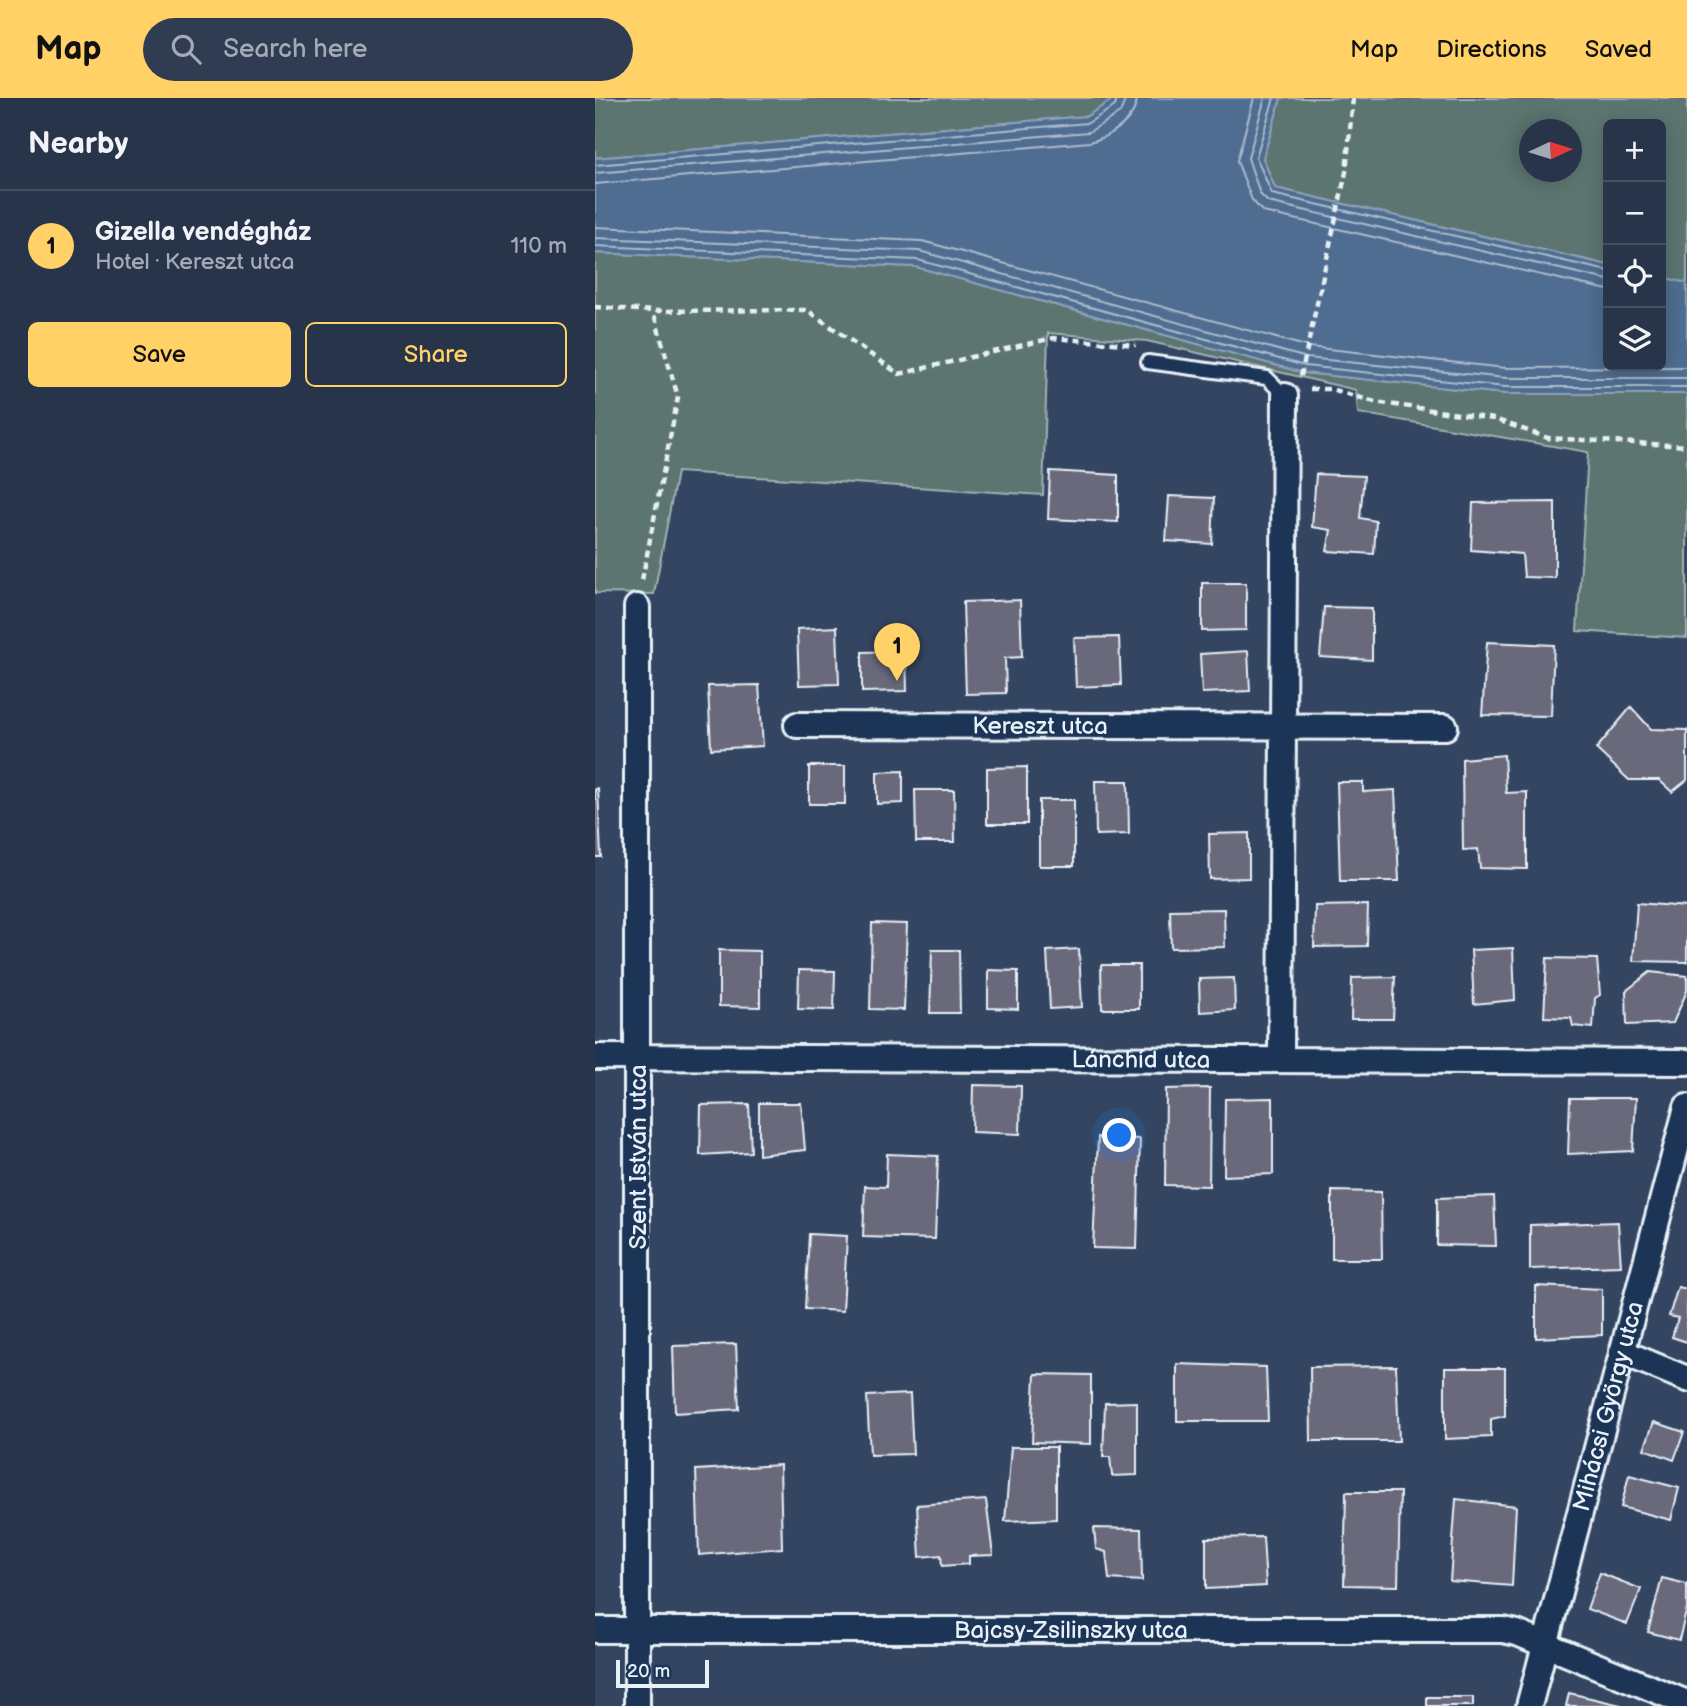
<!DOCTYPE html>
<html lang="en">
<head>
<meta charset="utf-8">
<style>
	body { margin:0; font-family:"Balsamiq Sans",sans-serif; background:#2f3c51; color:#f1f3f6 }
	.controls { position:absolute; right:21px; top:21px; display:grid; overflow:hidden; border-radius:10px; box-shadow:0 4px 18px #0003 }
	.controls button { width:63px; height:63px; display:grid; place-items:center; padding:0; border:0; border-bottom:2px solid #434f62; background:#27344a; color:#f1f3f6; font:35px sans-serif }
	.compass { position:absolute; left:924px; top:21px; width:63px; height:63px; border-radius:50%; background:#27344a; box-shadow:0 4px 18px #0003; rotate:86deg }
	.scale { position:absolute; left:21px; bottom:18px; width:93px; box-sizing:border-box; padding-left:7px; border:4px solid #e8f1f8; border-top:0; font-size:19px; line-height:24px; white-space:nowrap; color:#e8f1f8; -webkit-text-stroke:5px #1d3557; paint-order:stroke }
	.you { position:absolute; left:525px; top:1038px; width:24px; height:24px; margin:-18px; border:5px solid #fff; border-radius:50%; background:#1a73e8; box-shadow:0 0 0 10px #1a73e833 }
	.badge { display:grid; place-items:center; width:46px; height:46px; border-radius:50%; background:#ffd166; color:#111; font-size:23px; font-weight:700 }
	.pin { position:absolute; translate:-50% -58px; filter:drop-shadow(0 2px 4px #0008) }
	.pin::after { content:''; position:absolute; top:37px; width:24px; height:21px; background:inherit; clip-path:polygon(0 0,100% 0,50% 100%) }
	.list { margin:0; padding:0; list-style:none }
	h2 { display:flex; justify-content:space-between; align-items:center; height:91px; margin:0; padding:0 28px; font-size:30px }
	h2 small { font-size:23px; font-weight:400; color:#a4aab5 }
	.list li { display:grid; grid-template-columns:46px 1fr auto; gap:21px; align-items:center; box-sizing:border-box; height:112px; padding:0 28px; border-top:2px solid #434f62 }
	.list b { display:block; font-size:26px; white-space:nowrap }
	.list p { margin:0; font-size:23px; white-space:nowrap; color:#a4aab5 }
	.list em { font-size:23px; font-style:normal; color:#a4aab5 }
	.actions { display:flex; gap:14px; padding:21px 28px }
	.actions a { flex:1; padding:16px 0; border:2px solid #ffd166; border-radius:10px; text-align:center; font-size:24px; color:#ffd166 }
	.actions .main { background:#ffd166; color:#111 }
	.icon { flex:none; width:38px; height:38px; fill:none; stroke:currentColor; stroke-width:2; stroke-linecap:round; stroke-linejoin:round }
	.map { position:relative; flex:none; width:1092px; height:1608px; overflow:hidden }
	header { display:flex; align-items:center; gap:42px; box-sizing:border-box; height:98px; padding:0 35px; background:#ffd166; color:#111 }
	header strong { font-size:33px }
	nav { display:flex; gap:38px; margin-inline-start:auto; font-size:24px }
	.search { width:490px; height:63px; background:#2f3c51; display:flex; align-items:center; gap:18px; box-sizing:border-box; padding:0 24px; border-radius:38px; color:#a4aab5; font-size:26px }
	main { display:flex }
	aside { flex:1; background:#27344a }
	.map>svg:first-child { display:block }
	.green { fill:#5b7470; stroke:#a2b2b4; stroke-width:2; fill-rule:evenodd }
	.water { fill:#506d90; stroke:#8da2ba; stroke-width:2 }
	.lines { fill:none; stroke-linecap:round; stroke-linejoin:round }
	.shore { stroke:#abbcce; stroke-width:2 }
	.building { fill:#6a697b; stroke:#e8f1f8; stroke-width:2 }
	.service-casing { stroke:#e8f1f8; stroke-width:18 }
	.minor-casing { stroke:#e8f1f8; stroke-width:30 }
	.path { stroke:#e8f1f8; stroke-width:4.5; stroke-dasharray:7 5; stroke-linecap:butt }
	.service { stroke:#1d3557; stroke-width:12 }
	.minor { stroke:#1d3557; stroke-width:24 }
	.labels { text-anchor:middle; stroke-width:7; stroke-linejoin:round; paint-order:stroke }
	.street-label { font-size:24px; fill:#e8f1f8; stroke:#1d3557 }
</style>
</head>
<body>
<header>
<strong>Map</strong>
<div class="search"><svg class="icon" aria-label="search" viewBox="0 0 24 24"><circle cx="10" cy="10" r="6"/><path d="M15 15l6 6"/></svg>Search here</div>
<nav><a>Map</a><a>Directions</a><a>Saved</a></nav>
</header>
<main>
<aside>
<h2>Nearby<small></small></h2>
<ul class="list">
<li><span class="badge">1</span><div><b>Gizella vendégház</b><p>Hotel · Kereszt utca</p></div><em>110 m</em></li>
</ul>
<div class="actions"><a class="main">Save</a><a>Share</a></div>
</aside>
<div class="map">
<svg width="1092" height="1608" viewBox="0 0 1092 1608">
	<rect width="100%" height="100%" fill="#344562"/>
	<filter id="ink" filterUnits="userSpaceOnUse"><feTurbulence type="fractalNoise" baseFrequency=".0143" numOctaves="2"/><feDisplacementMap in="SourceGraphic" scale="14" xChannelSelector="R" yChannelSelector="G"/><feConvolveMatrix kernelMatrix="1 2 1 2 8 2 1 2 1" color-interpolation-filters="sRGB"/></filter>
	<g filter="url(#ink)">
		<path class="green" d="M 0,0 L 520,0 L 492,18 L 0,60 Z
			M 686,0 L 1092,0 L 1092,185 L 1066,179 L 1066,26 L 1013,26 L 1013,167 L 680,90 L 668,60 ZM 934,32 L 976,32 L 976,74 L 934,74 Z
			M 0,155 L 321,169 L 709,275 L 910,296 L 1092,296 L 1092,540 L 982,533 L 993,354 L 763,315 L 761,292 L 552,243 L 453,235 L 448,397 L 82,374 L 59,496 L 0,495 Z"/>
		<path class="water" d="M 520,0 L 686,0 L 668,60 L 680,90 L 1013,167 L 1013,268 L 1066,268 L 1066,179 L 1092,185 L 1092,296 L 910,296 L 709,275 L 321,169 L 0,155 L 0,60 L 492,18 Z"/>
		<g class="lines">
			<path class="shore" d="M 659,0 L 642,63 L 657,102 L 668,114 L 1013,192
				M 670,0 L 653,60 L 665,96 L 673,104 L 1013,182
				M 679,0 L 661,59 L 677,96 L 1013,173
				M 0,67 L 493,25 L 520,8 L 522,0
				M 0,75 L 494,34 L 525,15 L 531,0
				M 0,86 L 495,44 C 515,39 541,22 542,0
				M 0,129 L 327,143 L 714,249 L 911,270 L 1092,269
				M 0,140 L 324,153 L 712,260 L 911,280 L 1092,280
				M 0,148 L 323,162 L 710,268 L 910,289 L 1092,289"/>
		</g>
		<path class="building" d="M 455,373 L 523,377 L 523,424 L 453,421 Z
			M 721,376 L 769,378 L 765,420 L 781,423 L 779,456 L 732,453 L 736,432 L 717,429 Z
			M 574,398 L 619,400 L 617,446 L 571,443 Z
			M 960,404 L 960,480 L 929,479 L 927,456 L 876,452 L 878,405 Z
			M 607,485 L 651,485 L 651,532 L 607,533 Z
			M 425,502 L 427,559 L 410,560 L 411,595 L 371,596 L 368,504 Z
			M 729,509 L 777,510 L 777,562 L 725,559 Z
			M 242,529 L 244,586 L 204,587 L 202,531 Z
			M 524,539 L 526,587 L 481,589 L 479,540 Z
			M 892,544 L 959,547 L 956,618 L 887,617 Z
			M 311,553 L 312,593 L 267,594 L 267,554 Z
			M 653,553 L 655,593 L 607,595 L 605,556 Z
			M 164,587 L 168,648 L 116,651 L 113,588 Z
			M 1036,609 L 1056,631 L 1092,632 L 1092,682 L 1077,694 L 1064,682 L 1034,682 L 1001,651 Z
			M 909,657 L 911,695 L 932,694 L 932,771 L 885,770 L 883,751 L 868,752 L 867,661 Z
			M 214,668 L 250,668 L 250,706 L 214,706 Z
			M 432,669 L 432,726 L 392,726 L 392,670 Z
			M 308,673 L 308,705 L 282,706 L 282,674 Z
			M 500,683 L 533,683 L 534,736 L 501,737 Z
			M 742,684 L 768,684 L 768,694 L 800,692 L 804,783 L 745,783 Z
			M 3,690 L 6,759 L 0,759 L 0,691 Z
			M 320,692 L 359,692 L 360,744 L 321,744 Z
			M 444,702 L 479,702 L 479,768 L 444,768 Z
			M 654,735 L 654,780 L 615,781 L 614,736 Z
			M 1042,805 L 1092,809 L 1092,864 L 1038,863 Z
			M 773,807 L 772,848 L 719,849 L 720,808 Z
			M 629,811 L 630,849 L 576,850 L 575,812 Z
			M 277,825 L 312,826 L 309,912 L 275,911 Z
			M 918,850 L 920,902 L 879,906 L 876,852 Z
			M 484,851 L 487,909 L 455,911 L 452,853 Z
			M 124,852 L 165,853 L 165,909 L 124,908 Z
			M 337,852 L 364,852 L 365,915 L 335,915 Z
			M 952,860 L 1002,861 L 1005,897 L 1000,900 L 998,930 L 978,928 L 976,920 L 949,919 Z
			M 506,867 L 544,867 L 544,911 L 507,911 Z
			M 204,872 L 240,873 L 239,912 L 203,911 Z
			M 393,872 L 423,873 L 423,911 L 393,910 Z
			M 1055,874 L 1092,878 L 1092,893 L 1078,925 L 1032,927 L 1031,893 Z
			M 800,879 L 798,921 L 756,921 L 757,880 Z
			M 639,880 L 640,912 L 605,914 L 604,881 Z
			M 378,987 L 426,988 L 425,1036 L 377,1034 Z
			M 615,990 L 614,1088 L 570,1087 L 571,991 Z
			M 678,1000 L 678,1076 L 629,1078 L 630,1001 Z
			M 975,1000 L 1041,1000 L 1038,1053 L 973,1056 Z
			M 164,1005 L 206,1005 L 210,1052 L 164,1057 Z
			M 154,1006 L 156,1054 L 105,1057 L 106,1007 Z
			M 503,1039 L 545,1041 L 542,1151 L 498,1150 Z
			M 292,1056 L 343,1058 L 340,1141 L 268,1139 L 270,1088 L 291,1089 Z
			M 737,1093 L 786,1094 L 787,1161 L 737,1161 Z
			M 899,1098 L 901,1148 L 842,1147 L 842,1100 Z
			M 1023,1124 L 1026,1168 L 935,1171 L 935,1127 Z
			M 214,1136 L 252,1138 L 248,1213 L 210,1211 Z
			M 941,1188 L 1007,1191 L 1007,1237 L 941,1240 Z
			M 1083,1189 L 1092,1191 L 1092,1244 L 1077,1239 L 1083,1220 L 1074,1218 Z
			M 141,1246 L 144,1311 L 80,1315 L 78,1248 Z
			M 582,1266 L 671,1269 L 673,1323 L 582,1323 Z
			M 801,1268 L 804,1343 L 716,1343 L 715,1269 Z
			M 850,1270 L 910,1270 L 910,1318 L 896,1321 L 896,1339 L 850,1341 Z
			M 440,1276 L 496,1277 L 496,1346 L 437,1344 Z
			M 315,1296 L 318,1356 L 275,1357 L 272,1298 Z
			M 542,1304 L 542,1377 L 517,1378 L 515,1359 L 508,1359 L 510,1305 Z
			M 1059,1324 L 1089,1334 L 1079,1362 L 1049,1351 Z
			M 416,1349 L 461,1349 L 461,1421 L 410,1423 Z
			M 185,1367 L 187,1450 L 104,1457 L 101,1372 Z
			M 1034,1377 L 1084,1390 L 1076,1422 L 1026,1409 Z
			M 751,1394 L 805,1394 L 803,1488 L 749,1487 Z
			M 861,1401 L 921,1408 L 917,1488 L 855,1483 Z
			M 391,1402 L 398,1457 L 374,1458 L 374,1466 L 347,1468 L 346,1457 L 325,1459 L 322,1407 Z
			M 499,1430 L 546,1431 L 547,1483 L 514,1481 L 511,1454 L 501,1451 Z
			M 668,1439 L 671,1488 L 611,1491 L 611,1440 Z
			M 1005,1475 L 1046,1491 L 1032,1526 L 992,1511 Z
			M 1067,1480 L 1092,1486 L 1092,1510 L 1084,1542 L 1053,1534 Z
			M 974,1595 L 1026,1607 L 1026,1608 L 971,1608 Z
			M 832,1599 L 878,1599 L 878,1608 L 832,1608 Z"/>
		<g class="lines">
			<g class="service-casing">
				<path id="service" d="M 553,264 L 672,280 L 690,298"/>
			</g>
			<g class="minor-casing">
				<g id="minor">
					<path id="s1" d="M 202,627 L 850,629"/>
					<path id="s2" d="M 0,959 L 1092,964"/>
					<path d="M 686,960 L 690,298"/>
					<path d="M 1027,1254 L 1092,1281"/>
					<path id="s3" d="M 0,1532 L 908,1532 L 922,1535 L 1092,1605"/>
					<path d="M 42,1608 L 42,509"/>
					<path id="s4" d="M 934,1608 L 1092,1009"/>
				</g>
			</g>
			<path class="path" d="M 0,209 L 58,213 L 212,212 L 304,276 L 458,240 L 541,247
				M 706,278 L 751,74 L 758,0
				M 715,291 L 736,291 L 780,304 L 899,321 L 953,340 L 1092,348
				M 47,482 L 83,299 L 58,213"/>
			<use href="#service" class="service"/>
			<use href="#minor" class="minor"/>
		</g>
	</g>
	<g class="labels">
		<g class="street-label">
			<text dy="8" stroke="none"><textPath href="#s1" startOffset="243">Kereszt utca</textPath></text>
			<text dy="8" stroke="none"><textPath href="#s2" startOffset="546">Lánchíd utca</textPath></text>
			<text transform="translate(43 1059) rotate(-90)" y="8">Szent István utca</text>
			<text dy="8" stroke="none"><textPath href="#s4" startOffset="310">Mihácsi György utca</textPath></text>
			<text dy="8" stroke="none"><textPath href="#s3" startOffset="476">Bajcsy-Zsilinszky utca</textPath></text>
		</g>
	</g>
</svg>
<div class="controls">
<button>+</button>
<button>−</button>
<button><svg class="icon" aria-label="locate" viewBox="0 0 24 24"><circle cx="12" cy="12" r="6"/><path d="M12 2v4M12 18v4M2 12h4M18 12h4"/></svg></button>
<button><svg class="icon" aria-label="layers" viewBox="0 0 24 24"><path d="M12 4l9 5-9 5-9-5zM3 14l9 5 9-5"/></svg></button>
</div>
<svg class="compass" viewBox="-18 -18 36 36"><path d="M0-13l5 13h-10z" fill="#e53935"/><path d="M0 13l5-13h-10z" fill="#a4aab5"/></svg>
<div class="scale">20 m</div>
<div class="you"></div>
<div class="pin badge" style="left:302px;top:583px">1</div>
</div>
</main>
</body>
</html>
